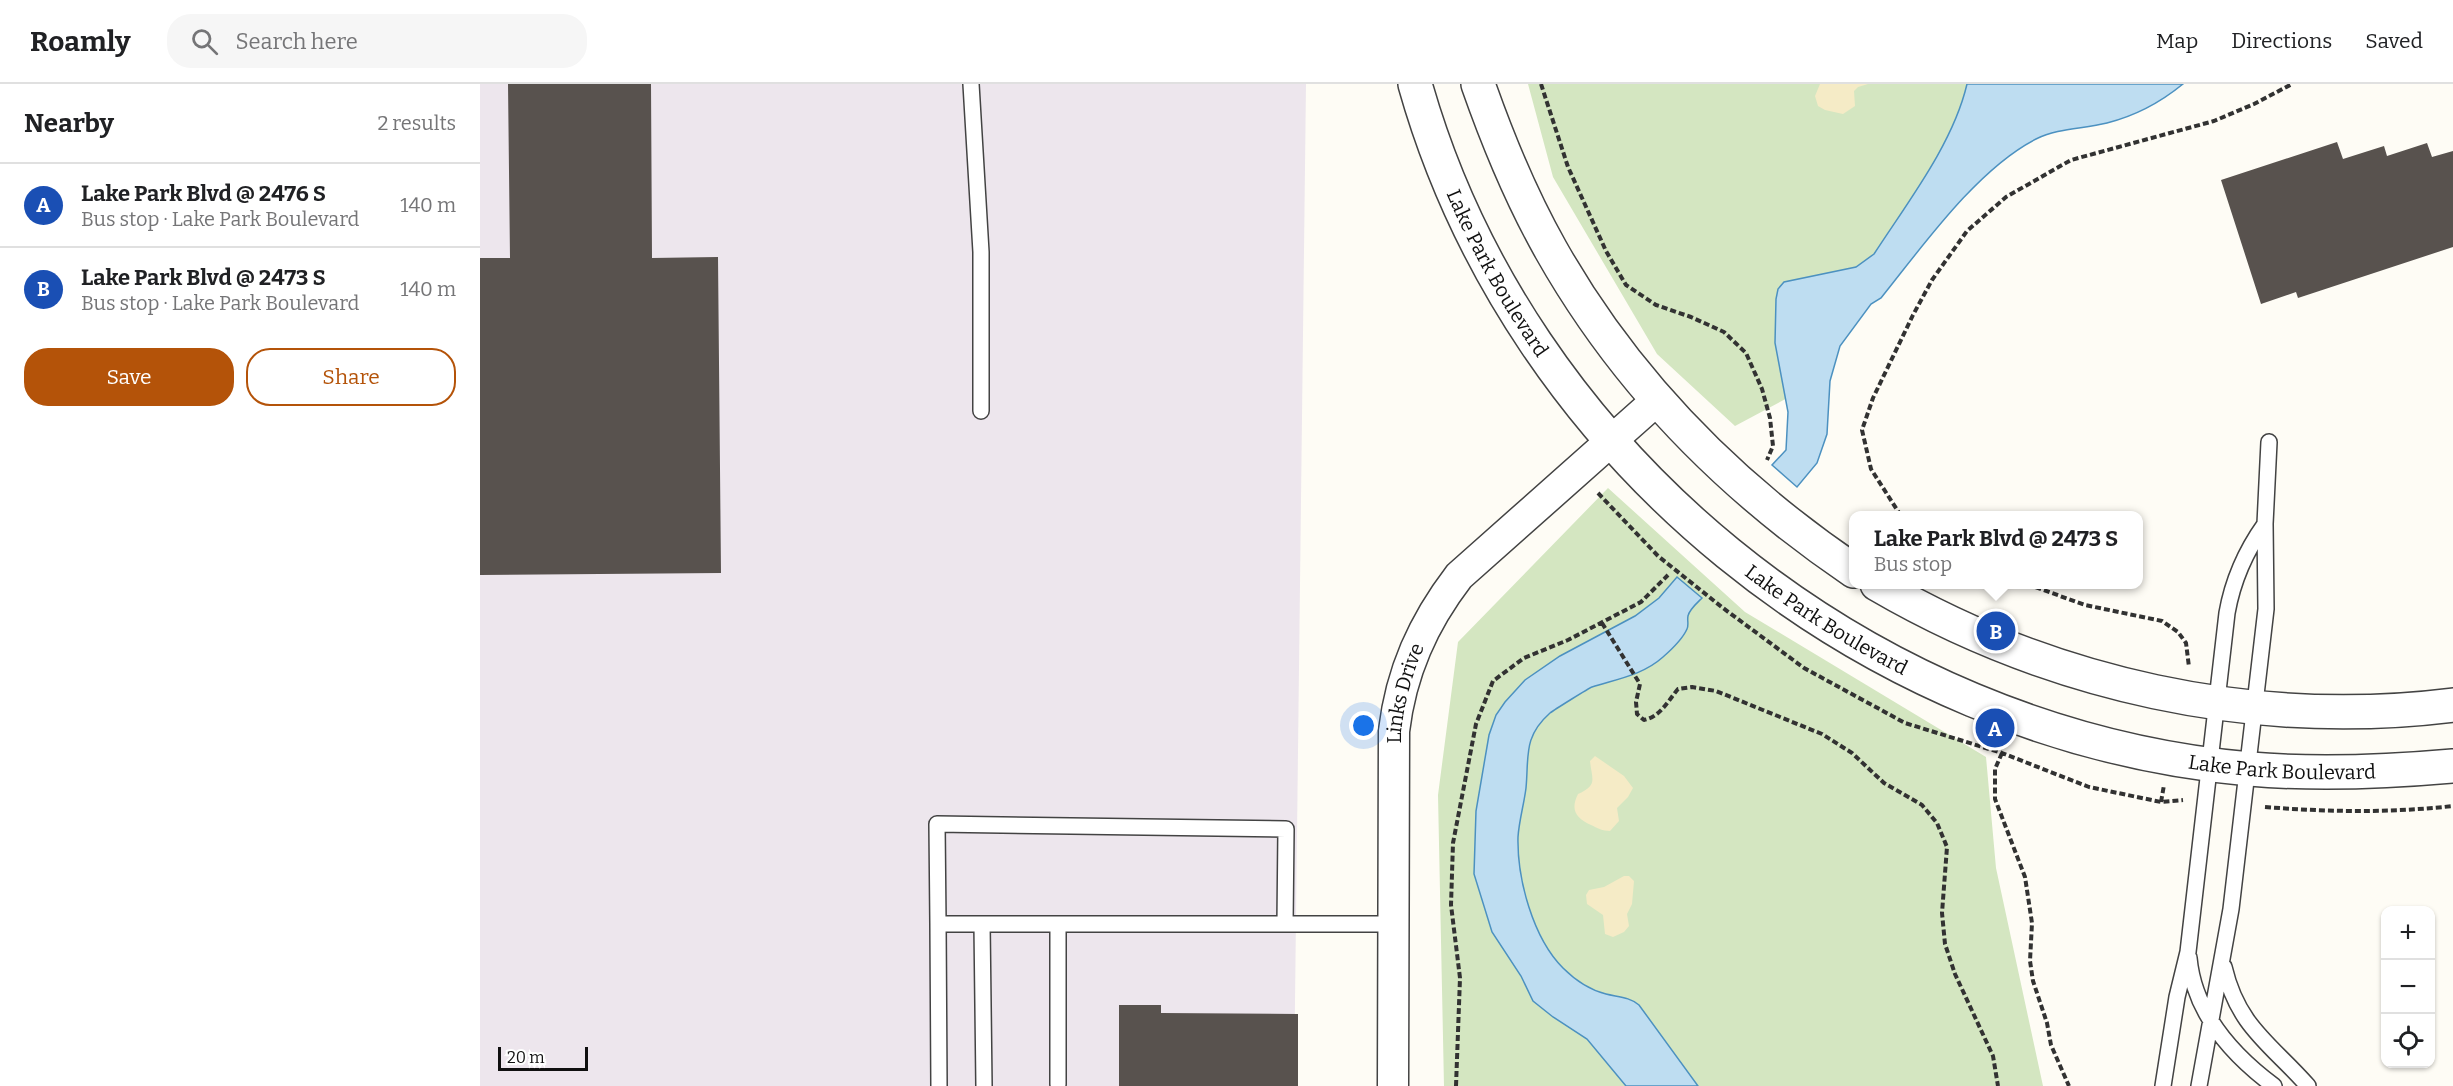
<!DOCTYPE html>
<html lang="en">
<head>
<meta charset="utf-8">
<style>
	body { margin:0; font-family:Bitter,serif; background:#f6f6f6; color:#202124 }
	.controls { position:absolute; right:18px; bottom:18px; display:grid; overflow:hidden; border-radius:12px; box-shadow:0 2px 4px #0004 }
	.controls button { width:54px; height:54px; display:grid; place-items:center; padding:0; border:0; border-bottom:2px solid #e0e0e0; background:#fff; color:#202124; font:30px sans-serif }
	.scale { position:absolute; left:18px; bottom:15px; width:90px; box-sizing:border-box; padding-left:6px; border:3px solid #101010; border-top:0; font-size:16px; line-height:21px; white-space:nowrap; color:#101010; -webkit-text-stroke:4px #fff; paint-order:stroke }
	.you { position:absolute; left:884px; top:642px; width:21px; height:21px; margin:-15px; border:4px solid #fff; border-radius:50%; background:#1a73e8; box-shadow:0 0 0 9px #1a73e833 }
	.badge { display:grid; place-items:center; width:39px; height:39px; border-radius:50%; background:#b45309; color:#fff; font-size:20px; font-weight:700 }
	.pin { position:absolute; translate:-50% -50%; border:3px solid #fff; box-shadow:0 2px 6px #0006 }
	.popup { position:absolute; left:1369px; top:427px; width:294px; height:78px; box-sizing:border-box; display:grid; place-content:center; border-radius:12px; background:#fff; filter:drop-shadow(0 2px 4px #0005); font-size:20px; white-space:nowrap; color:#757577 }
	.popup b { font-size:22px; color:#202124 }
	.popup::after { content:''; position:absolute; left:50%; top:100%; margin-left:-12px; border:12px solid transparent; border-top-color:#fff }
	.list { margin:0; padding:0; list-style:none }
	h2 { display:flex; justify-content:space-between; align-items:center; height:78px; margin:0; padding:0 24px; font-size:26px }
	h2 small { font-size:20px; font-weight:400; color:#757577 }
	.list li { display:grid; grid-template-columns:39px 1fr auto; gap:18px; align-items:center; box-sizing:border-box; height:84px; padding:0 24px; border-top:2px solid #e0e0e0 }
	.list b { display:block; font-size:22px; white-space:nowrap }
	.list p { margin:0; font-size:20px; white-space:nowrap; color:#757577 }
	.list em { font-size:20px; font-style:normal; color:#757577 }
	.actions { display:flex; gap:12px; padding:18px 24px }
	.actions a { flex:1; padding:14px 0; border:2px solid #b45309; border-radius:24px; text-align:center; font-size:21px; color:#b45309 }
	.actions .main { background:#b45309; color:#fff }
	.icon { flex:none; width:33px; height:33px; fill:none; stroke:currentColor; stroke-width:2; stroke-linecap:round; stroke-linejoin:round }
	.map { position:relative; flex:none; width:1973px; height:1002px; overflow:hidden }
	header { display:flex; align-items:center; gap:36px; box-sizing:border-box; height:84px; padding:0 30px; background:#fff; border-bottom:2px solid #e0e0e0 }
	header strong { font-size:28px }
	nav { display:flex; gap:33px; margin-inline-start:auto; font-size:21px }
	.search { width:420px; height:54px; background:#f6f6f6; display:flex; align-items:center; gap:15px; box-sizing:border-box; padding:0 21px; border-radius:24px; color:#757577; font-size:22px }
	main { display:flex }
	aside { flex:1; background:#fff }
	.map>svg:first-child { display:block }
	.industrial { fill:#ede6ed }
	.green { fill:#d4e6c1 }
	.sand { fill:#f5ebc6 }
	.water { fill:#beddf1; stroke:#4c91c0; stroke-width:1.5 }
	.building { fill:#58524e }
	.lines { fill:none; stroke-linecap:round; stroke-linejoin:round }
	.service-casing { stroke:#434343; stroke-width:18 }
	.minor-casing { stroke:#434343; stroke-width:33 }
	.tertiary-casing { stroke:#434343; stroke-width:36 }
	.path { stroke:#323232; stroke-width:4; stroke-dasharray:6 3; stroke-linecap:butt }
	.service { stroke:#fff; stroke-width:15 }
	.minor { stroke:#fff; stroke-width:30 }
	.tertiary { stroke:#fff; stroke-width:33 }
	.labels { text-anchor:middle; stroke-width:6; stroke-linejoin:round; paint-order:stroke }
	.street-label { font-size:20px; fill:#101010; stroke:#fff }
</style>
</head>
<body>
<header>
<strong>Roamly</strong>
<div class="search"><svg class="icon" aria-label="search" viewBox="0 0 24 24"><circle cx="10" cy="10" r="6"/><path d="M15 15l6 6"/></svg>Search here</div>
<nav><a>Map</a><a>Directions</a><a>Saved</a></nav>
</header>
<main>
<aside>
<h2>Nearby<small>2 results</small></h2>
<ul class="list">
<li><span class="badge" style="background:#1a4fb4">A</span><div><b>Lake Park Blvd @ 2476 S</b><p>Bus stop · Lake Park Boulevard</p></div><em>140 m</em></li>
<li><span class="badge" style="background:#1a4fb4">B</span><div><b>Lake Park Blvd @ 2473 S</b><p>Bus stop · Lake Park Boulevard</p></div><em>140 m</em></li>
</ul>
<div class="actions"><a class="main">Save</a><a>Share</a></div>
</aside>
<div class="map">
<svg width="1973" height="1002" viewBox="0 0 1973 1002">
	<rect width="100%" height="100%" fill="#fefcf5"/>
	<path class="industrial" d="M 0,0 L 826,0 L 814,1002 L 0,1002 Z"/>
	<path class="green" d="M 1048,0 L 1621,0 L 1500,50 L 1311,312 L 1255,342 L 1177,270 L 1073,93 Z
		M 1128,404 L 1265,528 L 1506,673 L 1516,784 L 1563,1002 L 964,1002 L 958,711 L 978,558 Z"/>
	<path class="sand" d="M 1340,0 L 1388,0 L 1378,3 L 1374,7 L 1375,22 L 1363,30 L 1345,26 L 1338,22 L 1335,12 Z
		M 1115,672 L 1144,692 L 1153,704 L 1148,713 L 1137,724 L 1139,737 L 1130,747 C 1123,747 1117,744 1111,741 C 1096,734 1090,726 1098,710 C 1118,701 1112,696 1110,677 Z
		M 1144,792 L 1149,792 L 1154,797 L 1152,820 L 1147,830 L 1149,842 L 1144,848 L 1133,853 L 1125,850 L 1123,831 L 1107,820 L 1106,811 L 1109,806 L 1124,803 Z"/>
	<path class="water" d="M 1487,0 L 1703,0 C 1681,18 1655,32 1627,39 C 1603,45 1578,44 1556,55 C 1497,85 1442,163 1401,214 L 1391,220 L 1360,262 L 1350,297 L 1347,350 L 1337,379 L 1317,403 L 1292,381 L 1306,366 L 1308,328 L 1295,259 L 1296,215 L 1298,205 L 1304,198 L 1376,183 L 1394,170 C 1427,119 1473,60 1487,0 Z
		M 1197,493 L 1222,514 C 1217,519 1209,526 1208,532 C 1207,536 1209,541 1207,545 C 1203,554 1191,566 1183,573 C 1163,591 1137,595 1112,603 C 1109,604 1074,626 1070,629 C 1043,653 1049,672 1046,704 C 1044,720 1039,737 1038,753 C 1037,795 1053,854 1083,884 C 1094,895 1110,906 1126,910 C 1138,913 1150,913 1159,921 L 1218,1002 L 1146,1002 L 1107,955 L 1073,933 L 1053,917 L 1041,892 L 1012,848 L 994,790 L 996,727 L 1009,651 L 1016,631 L 1025,618 L 1045,596 L 1080,572 L 1155,532 L 1179,514 Z"/>
	<path class="building" d="M 28,0 L 171,0 L 172,174 L 238,173 L 241,489 L 0,491 L 0,174 L 30,174 Z
		M 1857,58 L 1863,75 L 1904,62 L 1907,72 L 1947,59 L 1952,73 L 1973,67 L 1973,163 L 1818,214 L 1816,208 L 1781,220 L 1741,96 Z
		M 639,921 L 681,921 L 681,929 L 818,930 L 818,1002 L 639,1002 Z"/>
	<g class="lines">
		<g class="service-casing">
			<path id="service" d="M 491,0 L 501,168 L 501,327
				M 458,840 L 457,740 L 806,745 L 805,840
				M 502,840 L 504,1002
				M 578,840 L 578,1000
				M 1709,874 C 1714,929 1751,970 1794,1002
				M 1744,883 C 1758,943 1791,960 1828,1002
				M 459,1002 L 458,840 L 913,840
				M 1683,1002 L 1697,913 L 1708,868 L 1747,529 C 1753,495 1765,468 1785,440
				M 1719,1002 L 1751,825 L 1786,525 L 1785,440 L 1789,358"/>
		</g>
		<g class="minor-casing">
			<g id="minor">
				<path id="s1" d="M 913,1002 L 914,647 C 921,588 943,539 979,492 L 1176,317"/>
			</g>
		</g>
		<g class="tertiary-casing">
			<g id="tertiary">
				<path id="s2" d="M 935,0 C 1040,372 1387,651 1770,685 C 1838,691 1905,688 1973,682"/>
				<path d="M 998,0 C 1018,57 1041,113 1071,166 C 1145,297 1250,403 1374,487"/>
				<path d="M 1397,500 C 1570,601 1773,646 1973,621"/>
			</g>
		</g>
		<path class="path" d="M 1061,0 L 1088,83 L 1126,167 L 1146,201 L 1176,221 L 1211,233 L 1244,248 L 1266,269 L 1282,305 L 1290,334 L 1293,362 L 1287,376
			M 1118,409 L 1178,472 L 1243,524 L 1324,584 L 1425,639 L 1522,669 L 1609,703 L 1681,718 L 1703,716
			M 1421,432 L 1391,385 L 1382,346 L 1393,314 L 1433,231 L 1452,196 L 1487,147 L 1526,113 L 1591,76 L 1734,37 L 1774,20 L 1812,0
			M 1547,500 L 1605,521 L 1682,537 L 1698,548 L 1706,559 L 1709,583
			M 1122,539 L 1160,600 L 1156,618 L 1157,630 L 1164,636 C 1180,633 1188,617 1198,605 L 1212,603 L 1236,607 L 1342,650 L 1372,669 L 1404,699 L 1442,721 L 1457,739 L 1467,763 L 1462,829 L 1465,860 L 1475,890 L 1513,972 L 1518,1002
			M 1522,669 L 1515,685 L 1515,715 L 1545,793 L 1552,839 L 1550,877 L 1553,897 L 1567,939 L 1571,961 L 1589,1002
			M 1681,718 L 1684,701
			M 1785,723 C 1848,728 1910,729 1973,722
			M 976,1002 L 980,894 L 971,821 L 973,759 L 996,640 L 1013,597 L 1044,574 L 1088,556 L 1161,518 L 1188,491"/>
		<use href="#service" class="service"/>
		<use href="#minor" class="minor"/>
		<use href="#tertiary" class="tertiary"/>
	</g>
	<g class="labels">
		<g class="street-label">
			<text dy="7" stroke="none"><textPath href="#s2" startOffset="207">Lake Park Boulevard</textPath></text>
			<text dy="7" stroke="none"><textPath href="#s2" startOffset="692">Lake Park Boulevard</textPath></text>
			<text dy="7" stroke="none"><textPath href="#s1" startOffset="394">Links Drive</textPath></text>
			<text dy="7" stroke="none"><textPath href="#s2" startOffset="1178">Lake Park Boulevard</textPath></text>
		</g>
	</g>
</svg>
<div class="controls">
<button>+</button>
<button>−</button>
<button><svg class="icon" aria-label="locate" viewBox="0 0 24 24"><circle cx="12" cy="12" r="6"/><path d="M12 2v4M12 18v4M2 12h4M18 12h4"/></svg></button>
</div>
<div class="scale">20 m</div>
<div class="you"></div>
<div class="pin badge" style="left:1515px;top:644px;background:#1a4fb4">A</div>
<div class="pin badge" style="left:1516px;top:547px;background:#1a4fb4">B</div>
<div class="popup"><b>Lake Park Blvd @ 2473 S</b>Bus stop</div>
</div>
</main>
</body>
</html>
